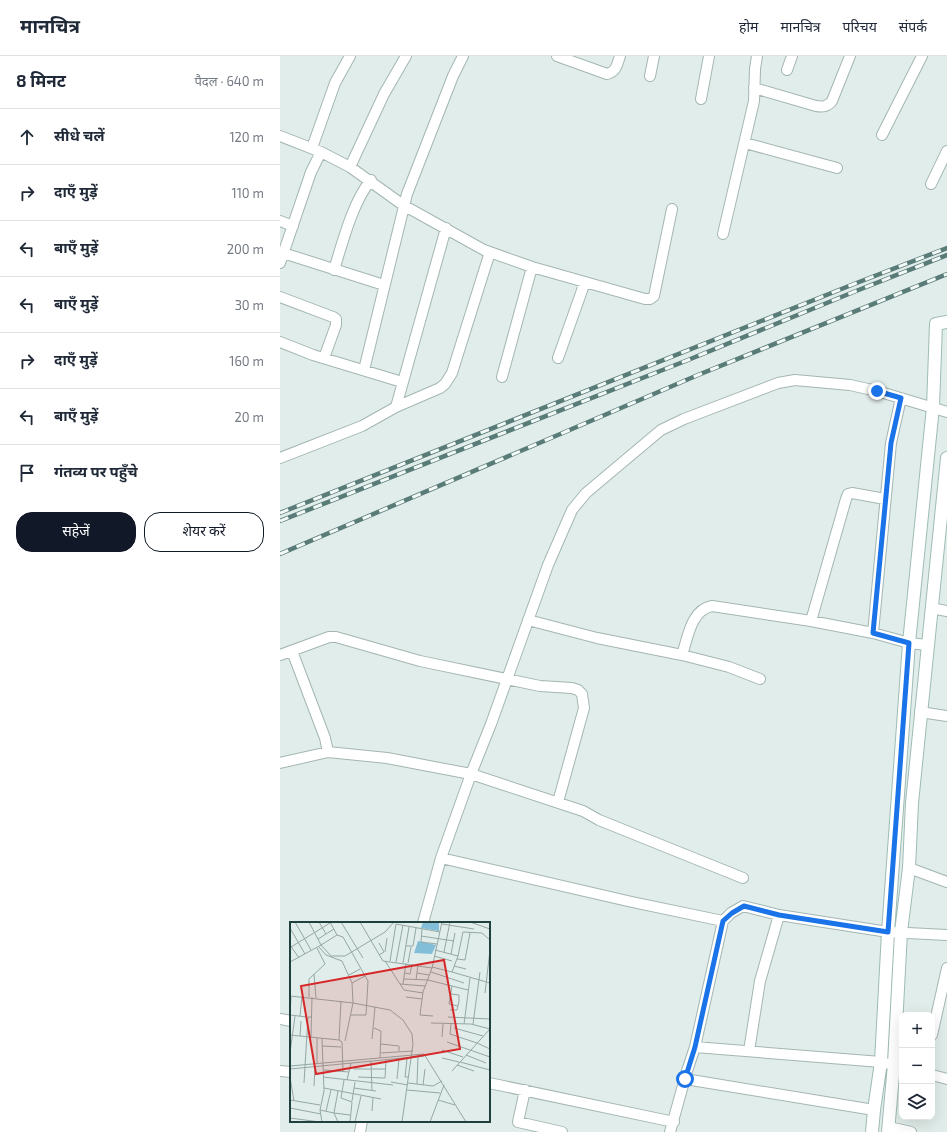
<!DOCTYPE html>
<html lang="hi">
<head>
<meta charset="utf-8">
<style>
	body { margin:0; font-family:"Exo 2","Noto Sans Devanagari",sans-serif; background:#f2f2f3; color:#1f2937 }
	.controls { position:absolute; right:12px; bottom:12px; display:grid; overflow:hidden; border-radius:8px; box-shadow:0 4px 16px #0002 }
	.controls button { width:36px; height:36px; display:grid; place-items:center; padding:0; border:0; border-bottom:1px solid #e0e1e3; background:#fff; color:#1f2937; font:20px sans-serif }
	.stop { position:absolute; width:12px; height:12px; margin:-9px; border:3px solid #1a73e8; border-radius:50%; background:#fff }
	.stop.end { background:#1a73e8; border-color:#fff; box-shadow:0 1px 4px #0008 }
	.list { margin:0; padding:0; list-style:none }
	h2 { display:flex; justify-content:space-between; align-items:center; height:52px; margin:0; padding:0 16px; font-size:17px }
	h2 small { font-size:13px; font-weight:400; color:#747a83 }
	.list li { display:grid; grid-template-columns:26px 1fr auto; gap:12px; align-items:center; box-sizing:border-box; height:56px; padding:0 16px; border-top:1px solid #e0e1e3 }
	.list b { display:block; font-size:15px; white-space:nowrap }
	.list em { font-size:13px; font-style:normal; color:#747a83 }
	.actions { display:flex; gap:8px; padding:12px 16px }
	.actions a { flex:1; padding:9px 0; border:1px solid #111827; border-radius:16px; text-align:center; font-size:14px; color:#111827 }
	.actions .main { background:#111827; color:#fff }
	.icon { flex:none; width:22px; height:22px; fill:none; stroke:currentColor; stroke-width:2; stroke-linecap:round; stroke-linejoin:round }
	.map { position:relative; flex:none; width:667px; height:1076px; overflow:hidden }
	header { display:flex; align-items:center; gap:24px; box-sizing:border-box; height:56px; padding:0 20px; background:#fff; border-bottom:1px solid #e0e1e3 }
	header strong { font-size:19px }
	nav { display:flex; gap:22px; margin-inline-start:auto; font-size:14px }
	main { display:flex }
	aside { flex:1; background:#fff }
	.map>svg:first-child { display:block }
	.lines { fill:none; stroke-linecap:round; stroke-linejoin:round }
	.street-casing { stroke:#a3b6b3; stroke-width:12 }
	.secondary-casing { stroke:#9ebbb5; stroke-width:14 }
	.street { stroke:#fff; stroke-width:10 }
	.secondary { stroke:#fff; stroke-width:12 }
	.rail-casing { stroke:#5a7c78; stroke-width:4.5 }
	.rail { stroke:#f2f9f7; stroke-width:3; stroke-dasharray:9; stroke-linecap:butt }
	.route { stroke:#1a73e8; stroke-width:5 }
	.inset-road { fill:none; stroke:#93a8a5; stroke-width:1 }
	.view { fill:#d62828; fill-opacity:0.15; stroke:#d62828; stroke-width:2 }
	.inset-edge { fill:none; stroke:#1f403d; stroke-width:2 }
</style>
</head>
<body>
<header>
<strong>मानचित्र</strong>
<nav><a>होम</a><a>मानचित्र</a><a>परिचय</a><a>संपर्क</a></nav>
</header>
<main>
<aside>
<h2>8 मिनट<small>पैदल · 640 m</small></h2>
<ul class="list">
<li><svg class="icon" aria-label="ahead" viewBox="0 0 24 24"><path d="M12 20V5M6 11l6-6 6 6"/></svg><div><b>सीधे चलें</b></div><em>120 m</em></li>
<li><svg class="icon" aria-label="right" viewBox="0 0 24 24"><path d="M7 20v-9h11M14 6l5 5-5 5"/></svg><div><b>दाएँ मुड़ें</b></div><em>110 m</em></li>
<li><svg class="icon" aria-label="left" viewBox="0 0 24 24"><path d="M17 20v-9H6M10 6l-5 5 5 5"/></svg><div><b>बाएँ मुड़ें</b></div><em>200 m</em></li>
<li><svg class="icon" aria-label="left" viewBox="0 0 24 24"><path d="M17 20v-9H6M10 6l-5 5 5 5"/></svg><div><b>बाएँ मुड़ें</b></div><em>30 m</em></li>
<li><svg class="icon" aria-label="right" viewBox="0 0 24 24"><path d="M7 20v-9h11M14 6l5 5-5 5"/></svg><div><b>दाएँ मुड़ें</b></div><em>160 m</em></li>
<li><svg class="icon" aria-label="left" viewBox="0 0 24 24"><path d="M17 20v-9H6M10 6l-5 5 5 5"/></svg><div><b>बाएँ मुड़ें</b></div><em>20 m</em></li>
<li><svg class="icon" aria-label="arrive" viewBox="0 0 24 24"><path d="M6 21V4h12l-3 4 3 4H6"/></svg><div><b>गंतव्य पर पहुँचे</b></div></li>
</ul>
<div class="actions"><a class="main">सहेजें</a><a>शेयर करें</a></div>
</aside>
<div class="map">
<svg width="667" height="1076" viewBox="0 0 667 1076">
	<rect width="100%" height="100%" fill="#e1edea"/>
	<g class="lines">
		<g class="street-casing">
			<path id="street" d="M 277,0 L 327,18 C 336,16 337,9 340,0
				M 507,14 L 512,0
				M 370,20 L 374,0
				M 474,32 L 536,50 C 543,51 547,51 552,45 L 570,0
				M 421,43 L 429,0
				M 602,79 L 642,0
				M 0,80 L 41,96 L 31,116 L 0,207
				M 465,87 L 557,112
				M 32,92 L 55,27 L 70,0
				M 41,96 L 70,111 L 123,149 L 204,194 L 252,211 L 365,243 L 370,243 L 374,240 L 392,153
				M 70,111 L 104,38 L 126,0
				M 651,128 L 667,95
				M 0,165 L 13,170
				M 443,178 L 474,45 L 475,13 L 477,0
				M 3,197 L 104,229
				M 54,214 C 62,188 73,145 91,124
				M 0,241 L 53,261 L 56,263 L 56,269 L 44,302
				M 0,286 L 33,299 L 122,326
				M 278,302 L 305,226
				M 84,314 L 127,138 L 173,20 L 183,0
				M 222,321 L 252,211
				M 116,351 L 166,172
				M 0,402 L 82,370 L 116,351 L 160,332 L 165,328 L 172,317 L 210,196
				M 651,552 L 667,555
				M 248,564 L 317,582 L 402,599 L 449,611 L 480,623
				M 531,565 L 566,443 L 568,438 L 572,437 L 605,443
				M 593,577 L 611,387 L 621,342
				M 12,595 L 45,682 L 48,696
				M 0,599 L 49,581 L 56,581 L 140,605 L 260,630 L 292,632 L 298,634 L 302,638 L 304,652 L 278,746
				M 402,599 C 408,581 411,554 432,550 L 531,565 L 593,577 L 629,587 L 647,589
				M 640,656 L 667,660
				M 0,707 L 48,696 L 107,702 L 191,718 L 161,802 L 143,867
				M 161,802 L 352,846 L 443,865
				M 629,812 L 667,826
				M 463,822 L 319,764 L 303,755 L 191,718 L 211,668 L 268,509 L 292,454 L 306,437 L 381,374 L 404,363 L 498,327 L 515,324 L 570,329 L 597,335 L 667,356
				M 0,963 L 11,965
				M 652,979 L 667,912
				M 415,991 L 601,1006 L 622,1011
				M 469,995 L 480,925 L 499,859
				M 0,1015 L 11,1016
				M 652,1019 L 667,1023
				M 405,1023 L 594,1054
				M 209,1027 L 394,1066
				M 245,1034 L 238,1066 L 282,1076
				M 609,1071 L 631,1076
				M 80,1076 L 82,1065
				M 390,1076 L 407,1015 L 415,991 L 443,865 L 451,857 L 463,850 L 499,859 L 608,876 L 667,879"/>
		</g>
		<g class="secondary-casing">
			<path id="secondary" d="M 592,1076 L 594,1054 L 601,1006 L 608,876 L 629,587 L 653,351 L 656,268 L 667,266
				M 608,1076 L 614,1008 L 621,876 L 629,812 L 632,747 L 667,402"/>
		</g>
		<use href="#street" class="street"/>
		<use href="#secondary" class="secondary"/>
		<g class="rail-casing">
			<path id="rail" d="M 0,457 L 574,228 L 667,192
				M 0,465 L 408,304 L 576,235 L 667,199
				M 0,498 L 418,319 L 667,218"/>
		</g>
		<use href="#rail" class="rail"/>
	</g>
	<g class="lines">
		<path class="route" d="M 405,1023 L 415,991 L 443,865 L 452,857 L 464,850 L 499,859 L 608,876 L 629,587 L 593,577 L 611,387 L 621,342 L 597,335"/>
	</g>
	<g transform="translate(10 866)">
		<rect width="200" height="200" fill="#e1edea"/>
		<path d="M 133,0 L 149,0 L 149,9 L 131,6 ZM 128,19 L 146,23 L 142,32 L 124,31 Z" fill="#83bed9"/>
		<path class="inset-road" d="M 5,0 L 21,28M 19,0 L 31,23 L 47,13 L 40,0M 29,0 L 36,12M 51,0 L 73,36M 70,0 L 93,39 L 142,46 L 152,0M 180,0 L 200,7M 106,2 L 150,10M 152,2 L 184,7M 0,6 L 15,32M 132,7 L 131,20 L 147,22M 47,13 L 53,15 L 78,59 L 76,93 L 61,93M 131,14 L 164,19M 28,17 L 44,7M 89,21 L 94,30 L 89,33M 0,23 L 9,36M 116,24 L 123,24 L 126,6M 1,25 L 40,1M 95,30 L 97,16M 154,30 L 160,0M 161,32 L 165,11M 144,34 L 162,39M 168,34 L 173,10 L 192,11 L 200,18M 167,37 L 175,38 L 180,11M 95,39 L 114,68 L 133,71M 100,39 L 106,2M 0,40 L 31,23 L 41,34 L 55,34 L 95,10 L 104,0M 106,40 L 113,3M 113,41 L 119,5M 118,41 L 121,25M 164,44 L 176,47M 142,45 L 162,50 L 168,34 L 145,28M 142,46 L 133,70 L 130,93 L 143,94M 141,50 L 174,61M 162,50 L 200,61M 115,51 L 120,52 L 122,42M 127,51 L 139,53M 24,52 L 26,76M 59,53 L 70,47M 114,57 L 138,58 L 178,68M 126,58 L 128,43M 62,61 L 75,54M 110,62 L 135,64M 113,62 L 116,41M 162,64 L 159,82 L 168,84M 195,71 L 200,28M 0,74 L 63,81 L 62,61 L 52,39 L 36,33 L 29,25M 19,75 L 19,57 L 35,42 L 27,26M 116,75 L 132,77M 160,88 L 167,88 L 169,79 L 169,73 L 161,72M 0,93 L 1,75M 0,93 L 17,95M 10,94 L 12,74M 158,95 L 200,97M 141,101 L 181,102 L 200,107M 161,102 L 160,112 L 187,121M 174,102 L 180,56M 183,102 L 190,50M 84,106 L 91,109 L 90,136M 164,106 L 193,114M 0,113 L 49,118 L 52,120 L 53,149M 10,114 L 11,99M 152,115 L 153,102M 21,116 L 22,75M 27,116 L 27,142M 32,117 L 34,169 L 30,188 L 44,191 L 48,200M 82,117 L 85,85M 49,118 L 51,79M 55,119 L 63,81 L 100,88 L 113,98 L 122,112 L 123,122 L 112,200M 157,120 L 200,135M 187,121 L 200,127M 91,122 L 109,124 L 109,129M 32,124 L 51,125M 152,128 L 173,135M 0,131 L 5,94M 91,131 L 123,129M 176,133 L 196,141M 152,136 L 169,140M 117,137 L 115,155 L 119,155M 81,139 L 82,169M 170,140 L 200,148M 167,143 L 184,149M 0,144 L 134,132 L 176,200M 0,147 L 134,134M 64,147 L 95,147M 34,148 L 59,150M 162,149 L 200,107M 0,155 L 4,179M 33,155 L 103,163M 68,155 L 95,156 L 96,138M 107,157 L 109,137M 54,158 L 51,176 L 62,180 L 60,200M 57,158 L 61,141M 101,160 L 118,163M 14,161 L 18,95 L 22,95M 118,161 L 143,164 L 152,159M 127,162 L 128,135M 133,163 L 135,147M 24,164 L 25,144M 34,166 L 91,177M 64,166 L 86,169M 117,168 L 150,171M 48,169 L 44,191 L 60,193M 0,178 L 30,183M 148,178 L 165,183M 62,179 L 65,160M 0,186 L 31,192M 30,188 L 32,200M 36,189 L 41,168M 82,189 L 83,176M 0,196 L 30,200M 65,200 L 71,174M 140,200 L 154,163"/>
		<path class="view" d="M 154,38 L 170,127 L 26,152 L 11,64 Z"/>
		<rect width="200" height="200" class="inset-edge"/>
	</g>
</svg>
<div class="controls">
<button>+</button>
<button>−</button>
<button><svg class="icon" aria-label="layers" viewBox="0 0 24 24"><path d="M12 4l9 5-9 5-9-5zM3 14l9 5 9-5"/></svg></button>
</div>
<div class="stop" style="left:405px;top:1023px"></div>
<div class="stop end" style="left:597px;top:335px"></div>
</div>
</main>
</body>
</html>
